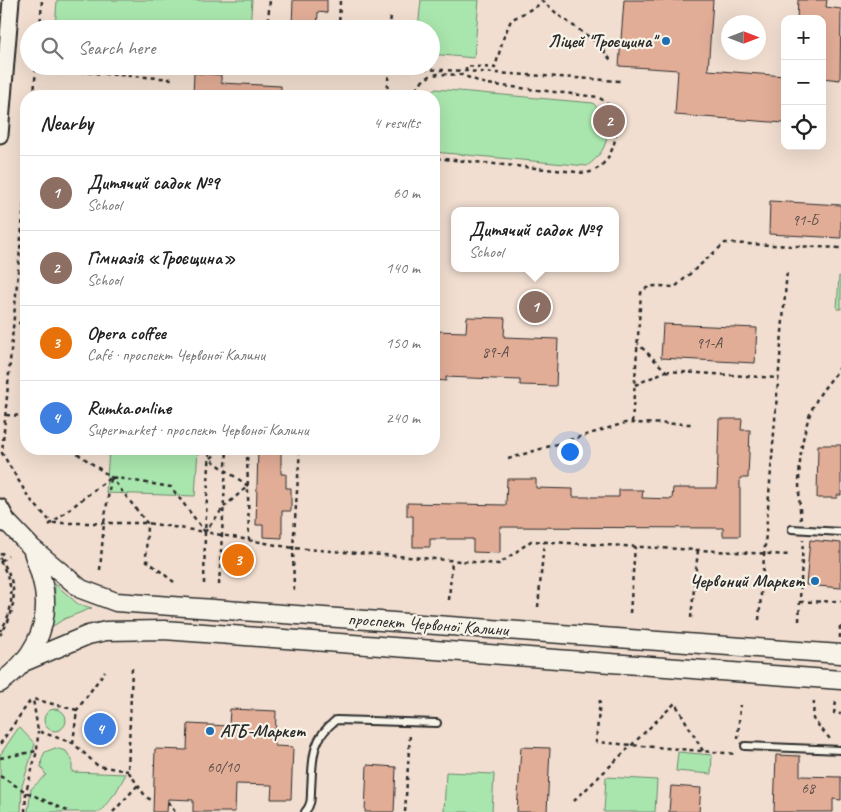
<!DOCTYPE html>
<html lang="en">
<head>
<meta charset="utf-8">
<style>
	body { margin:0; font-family:Caveat,sans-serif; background:#f2f2f2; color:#222 }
	.controls { position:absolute; right:15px; top:15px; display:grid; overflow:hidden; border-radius:10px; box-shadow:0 5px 20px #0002 }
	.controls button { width:45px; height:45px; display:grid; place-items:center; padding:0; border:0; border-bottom:1px solid #e0e0e0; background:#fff; color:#222; font:25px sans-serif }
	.compass { position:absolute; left:721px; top:15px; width:45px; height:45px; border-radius:50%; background:#fff; box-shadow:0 5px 20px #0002; rotate:90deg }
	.you { position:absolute; left:569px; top:451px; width:18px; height:18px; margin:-12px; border:4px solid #fff; border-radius:50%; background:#1a73e8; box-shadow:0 0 0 8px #1a73e833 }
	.badge { display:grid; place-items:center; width:32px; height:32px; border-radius:50%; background:#2563eb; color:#fff; font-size:16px; font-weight:700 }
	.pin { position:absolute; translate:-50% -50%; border:2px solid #fff; box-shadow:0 1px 5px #0006 }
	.popup { position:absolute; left:451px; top:207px; width:168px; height:65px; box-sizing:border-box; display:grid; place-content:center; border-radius:10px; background:#fff; filter:drop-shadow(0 1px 4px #0005); font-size:16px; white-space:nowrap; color:#767676 }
	.popup b { font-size:19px; color:#222 }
	.popup::after { content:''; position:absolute; left:50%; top:100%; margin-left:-10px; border:10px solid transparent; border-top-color:#fff }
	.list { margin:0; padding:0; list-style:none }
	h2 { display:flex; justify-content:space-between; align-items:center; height:65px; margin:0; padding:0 20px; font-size:21px }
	h2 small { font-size:16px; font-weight:400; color:#767676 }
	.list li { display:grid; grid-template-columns:32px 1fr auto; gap:15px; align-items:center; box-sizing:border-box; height:75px; padding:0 20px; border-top:1px solid #e0e0e0 }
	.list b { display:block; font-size:19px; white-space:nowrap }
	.list p { margin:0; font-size:16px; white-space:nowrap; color:#767676 }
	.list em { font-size:16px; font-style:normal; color:#767676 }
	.icon { flex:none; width:28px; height:28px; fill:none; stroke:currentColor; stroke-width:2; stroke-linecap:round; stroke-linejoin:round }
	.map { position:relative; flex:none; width:841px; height:812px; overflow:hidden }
	.search { position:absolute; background:#fff; box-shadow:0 5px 20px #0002; left:20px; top:20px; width:420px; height:55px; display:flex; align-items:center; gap:12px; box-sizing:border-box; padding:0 18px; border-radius:28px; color:#767676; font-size:19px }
	.panel { position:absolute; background:#fff; box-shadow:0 5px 20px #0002; left:20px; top:90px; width:420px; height:365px; border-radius:20px }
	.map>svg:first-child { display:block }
	.green { fill:#a9e6ad; stroke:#6a886c }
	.building { fill:#e2ad97; stroke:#2b2b2b }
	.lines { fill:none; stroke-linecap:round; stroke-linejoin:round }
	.service-casing { stroke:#2b2b2b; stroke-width:10 }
	.tertiary-casing { stroke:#2b2b2b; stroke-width:19 }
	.secondary-casing { stroke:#2b2b2b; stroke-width:21 }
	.path { stroke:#2b2b2b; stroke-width:2.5; stroke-dasharray:4 4; stroke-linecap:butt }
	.service { stroke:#f7f3e8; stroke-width:6 }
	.tertiary { stroke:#f7f3e8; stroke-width:15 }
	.secondary { stroke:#f7f3e8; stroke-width:18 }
	.poi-dot { fill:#1f6fb2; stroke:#f7f3e8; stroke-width:2 }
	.labels { text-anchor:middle; stroke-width:4.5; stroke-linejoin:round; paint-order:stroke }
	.number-label { font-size:15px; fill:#594c46 }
	.poi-label { font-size:18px; font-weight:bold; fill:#2b2b2b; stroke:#f7f3e8; text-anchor:end }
	.street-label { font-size:18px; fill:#2b2b2b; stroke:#f7f3e8 }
</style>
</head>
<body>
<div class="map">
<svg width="841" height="812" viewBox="0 0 841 812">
	<rect width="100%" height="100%" fill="#f1ded0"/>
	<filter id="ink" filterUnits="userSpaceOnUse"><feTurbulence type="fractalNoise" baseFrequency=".02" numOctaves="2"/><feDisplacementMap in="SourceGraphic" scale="10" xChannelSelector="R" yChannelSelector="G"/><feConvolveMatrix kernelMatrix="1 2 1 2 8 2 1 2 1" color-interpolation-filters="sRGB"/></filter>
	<g filter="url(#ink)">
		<path class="green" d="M 57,0 L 252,0 L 250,29 L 55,29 Z
			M 421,0 L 479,0 L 474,58 L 431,54 L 431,29 L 418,29 Z
			M 436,89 L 593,103 C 613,125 612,148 587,166 L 434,152 L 434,96 L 424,96 Z
			M 839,276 L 841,277 L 841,309 L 837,309 Z
			M 109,449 L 198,449 L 195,496 L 106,493 Z
			M 55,584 L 78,604 L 92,608 L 64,619 L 50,628 L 54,614 Z
			M44 720a11 11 0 1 1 22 0a11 11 0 1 1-22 0Z
			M 19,727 L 35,744 L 22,786 L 21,812 L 0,812 L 0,755 Z
			M 55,748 L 66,751 L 72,760 L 72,772 L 126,774 L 116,792 L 100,812 L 28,812 L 31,789 L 46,775 L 41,767 L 42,758 L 45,752 Z
			M 678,752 L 712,755 L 711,774 L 676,771 Z
			M 446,772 L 494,774 L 492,812 L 444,812 Z
			M 606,777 L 657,780 L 655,812 L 604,812 Z"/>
		<path class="building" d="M 293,0 L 327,0 L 327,13 L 318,12 L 317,29 L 298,29 L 298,26 L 292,26 Z
			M 624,0 L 713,0 L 708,70 L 785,76 L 785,123 L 675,115 L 678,70 L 619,66 Z
			M 798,0 L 827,0 L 826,7 L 841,9 L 840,80 L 822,78 L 822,19 L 797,19 Z
			M 194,73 L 221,75 L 221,83 L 281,86 L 281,96 L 193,96 Z
			M 770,201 L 841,205 L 841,238 L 769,234 Z
			M 467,317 L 505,318 L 504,337 L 558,339 L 556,386 L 520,385 L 520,380 L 446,377 L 446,381 L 434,380 L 434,331 L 466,332 Z
			M 663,324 L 757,328 L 755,363 L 661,358 Z
			M 719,419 L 742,419 L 741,430 L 750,430 L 748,478 L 740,478 L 740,536 L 723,536 L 723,528 L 500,527 L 500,553 L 473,552 L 473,539 L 430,539 L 430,547 L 413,547 L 413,516 L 407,516 L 407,503 L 506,505 L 507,479 L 536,479 L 536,488 L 573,489 L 573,497 L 619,497 L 619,490 L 643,490 L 642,498 L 672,499 L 673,488 L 717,488 Z
			M 818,445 L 841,445 L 841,495 L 837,495 L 837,498 L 817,498 Z
			M 258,449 L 281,449 L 281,474 L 286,474 L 286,488 L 291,488 L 291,511 L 282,511 L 282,538 L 263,537 L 263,525 L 256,525 Z
			M 810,540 L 841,543 L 841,588 L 806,585 Z
			M 230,709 L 276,711 L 275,746 L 293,747 L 291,799 L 271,799 L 272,785 L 236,784 L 235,812 L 193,812 L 193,800 L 168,799 L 167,812 L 153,812 L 155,749 L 187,750 L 188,724 L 229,726 Z
			M 99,714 L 112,717 L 105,740 L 92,736 L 91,726 L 93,720 Z
			M 521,747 L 550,748 L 547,812 L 517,812 Z
			M 776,755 L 800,756 L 800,776 L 841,777 L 841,800 L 833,799 L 833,812 L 774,812 Z
			M 367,765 L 396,767 L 394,812 L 365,812 Z
			M 671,786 L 701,788 L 699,812 L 669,812 Z"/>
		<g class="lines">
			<g class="service-casing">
				<path id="service" d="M 792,529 L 841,532
					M 745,746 L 841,750
					M 305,812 C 311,805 311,800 311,791 C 313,760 310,740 336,720 L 437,723"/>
			</g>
			<g class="tertiary-casing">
				<path id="tertiary" d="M 0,135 L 11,0
					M 0,507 L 10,525"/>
			</g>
			<g class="secondary-casing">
				<path id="secondary" d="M 0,520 L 10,525 L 32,548 L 81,589 L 116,602 L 841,654
					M 26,661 L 88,635 L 106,631 L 164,630 L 841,680
					M 0,683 C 31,661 50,629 44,590 C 42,576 36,562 32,548"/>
			</g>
			<path class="path" d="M 541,0 L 561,17 L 599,44 L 612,62
				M 40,29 L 42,0
				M 267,29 L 270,0
				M 339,29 L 340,0
				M 390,29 L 391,13
				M 344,66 L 466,71 L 621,81
				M 40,69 L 172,79
				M 466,71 L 466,66 L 495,68 L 503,39 L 511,20 L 548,0
				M 34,96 L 36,66
				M 387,96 L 389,66
				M 413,96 L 415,90 L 421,82 L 430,76 L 438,74 L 462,75 L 486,84 L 598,97 C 601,99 605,101 607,104 C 626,124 613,169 586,173 L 434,158
				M 26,181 L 2,453 L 29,498 L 49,520
				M 18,323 L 26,323
				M 666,371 L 779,378
				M 635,385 L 666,371 L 638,344
				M 6,415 L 26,416
				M 632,423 L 641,293 C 648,282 664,287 675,287 L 725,243 L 841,248
				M 71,449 L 111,477 L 147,523 L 146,560 L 174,582
				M 247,449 L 249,540
				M 508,459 L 625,423 L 691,424
				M 801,520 C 797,484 798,434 816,401 C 822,389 833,378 841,366
				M 53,523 L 147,523 L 205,532 L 224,507 L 248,486 L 210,459 L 221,449
				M 49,525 L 111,477 L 171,487 L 205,532 L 293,548 L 499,564 L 531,541 L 790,555
				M 0,555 L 4,552
				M 0,558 C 18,583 18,610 0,635
				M 0,561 C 14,584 16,609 0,631
				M 1,561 L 8,556
				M 100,570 L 104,523 L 111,478
				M 204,584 L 205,532 L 210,449
				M 219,585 L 227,449
				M 294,590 L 293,548 L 300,449
				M 449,600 L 452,561
				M 800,602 L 841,601
				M 538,607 L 544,542
				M 630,613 L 635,546
				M 691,618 L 698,550
				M 759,620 L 787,270
				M 799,621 L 803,540
				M 840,638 L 840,624
				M 132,668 L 128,771 L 146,797 L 153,801
				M 600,700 L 596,742 L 737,754
				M 814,701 L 813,719 L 830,739
				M 836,702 L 834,713 L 841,714
				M 77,710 L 33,699 L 38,731 L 73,743 L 98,766 L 128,771
				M 738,739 L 740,705
				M 73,743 L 77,710 L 105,671
				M 0,744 L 30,701
				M 0,758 L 37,751
				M 0,776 L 26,792 L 70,812
				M 574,801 L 675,703 L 703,751
				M 168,802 L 175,812
				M 25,812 L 26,792 L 37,751 L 38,731
				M 113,812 L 138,785
				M 405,812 L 410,734"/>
			<use href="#service" class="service"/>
			<use href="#tertiary" class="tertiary"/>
			<use href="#secondary" class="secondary"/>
		</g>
	</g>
	<g class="poi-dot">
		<circle cx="666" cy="41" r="5"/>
		<circle cx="815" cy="581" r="5"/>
		<circle cx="210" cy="731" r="5"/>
	</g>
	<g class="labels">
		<g class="number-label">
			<text x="805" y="225">91-Б</text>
			<text x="709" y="348">91-А</text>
			<text x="495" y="357">89-А</text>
			<text x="223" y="772">60/10</text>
			<text x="808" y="793">68</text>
		</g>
		<g class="poi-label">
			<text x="656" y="47">Ліцей "Троєщина"</text>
			<text x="805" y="587">Червоний Маркет</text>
			<text x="220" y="737" text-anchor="start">АТБ-Маркет</text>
		</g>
		<g class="street-label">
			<text transform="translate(428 624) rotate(4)" y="6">проспект Червоної Калини</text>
		</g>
	</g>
</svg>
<div class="controls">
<button>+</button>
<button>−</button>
<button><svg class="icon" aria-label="locate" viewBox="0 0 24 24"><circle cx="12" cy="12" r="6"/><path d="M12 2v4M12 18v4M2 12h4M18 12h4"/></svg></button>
</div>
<svg class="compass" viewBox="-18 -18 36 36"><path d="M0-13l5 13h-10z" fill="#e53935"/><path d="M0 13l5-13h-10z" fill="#767676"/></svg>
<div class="you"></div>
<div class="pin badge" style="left:535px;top:307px;background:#8d6e63">1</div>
<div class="popup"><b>Дитячий садок №9</b>School</div>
<div class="pin badge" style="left:609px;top:121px;background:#8d6e63">2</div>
<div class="pin badge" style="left:238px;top:560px;background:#e8710a">3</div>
<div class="pin badge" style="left:100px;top:729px;background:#3f7fe0">4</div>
<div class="search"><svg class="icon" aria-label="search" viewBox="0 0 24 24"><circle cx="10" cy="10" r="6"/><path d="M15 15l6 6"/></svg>Search here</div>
<section class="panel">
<h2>Nearby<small>4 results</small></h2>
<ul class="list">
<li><span class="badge" style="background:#8d6e63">1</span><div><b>Дитячий садок №9</b><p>School</p></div><em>60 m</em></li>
<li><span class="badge" style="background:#8d6e63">2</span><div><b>Гімназія «Троєщина»</b><p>School</p></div><em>140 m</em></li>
<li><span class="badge" style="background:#e8710a">3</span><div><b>Opera coffee</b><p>Café · проспект Червоної Калини</p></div><em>150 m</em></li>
<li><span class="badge" style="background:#3f7fe0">4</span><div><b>Rumka.online</b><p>Supermarket · проспект Червоної Калини</p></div><em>240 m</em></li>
</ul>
</section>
</div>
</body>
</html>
